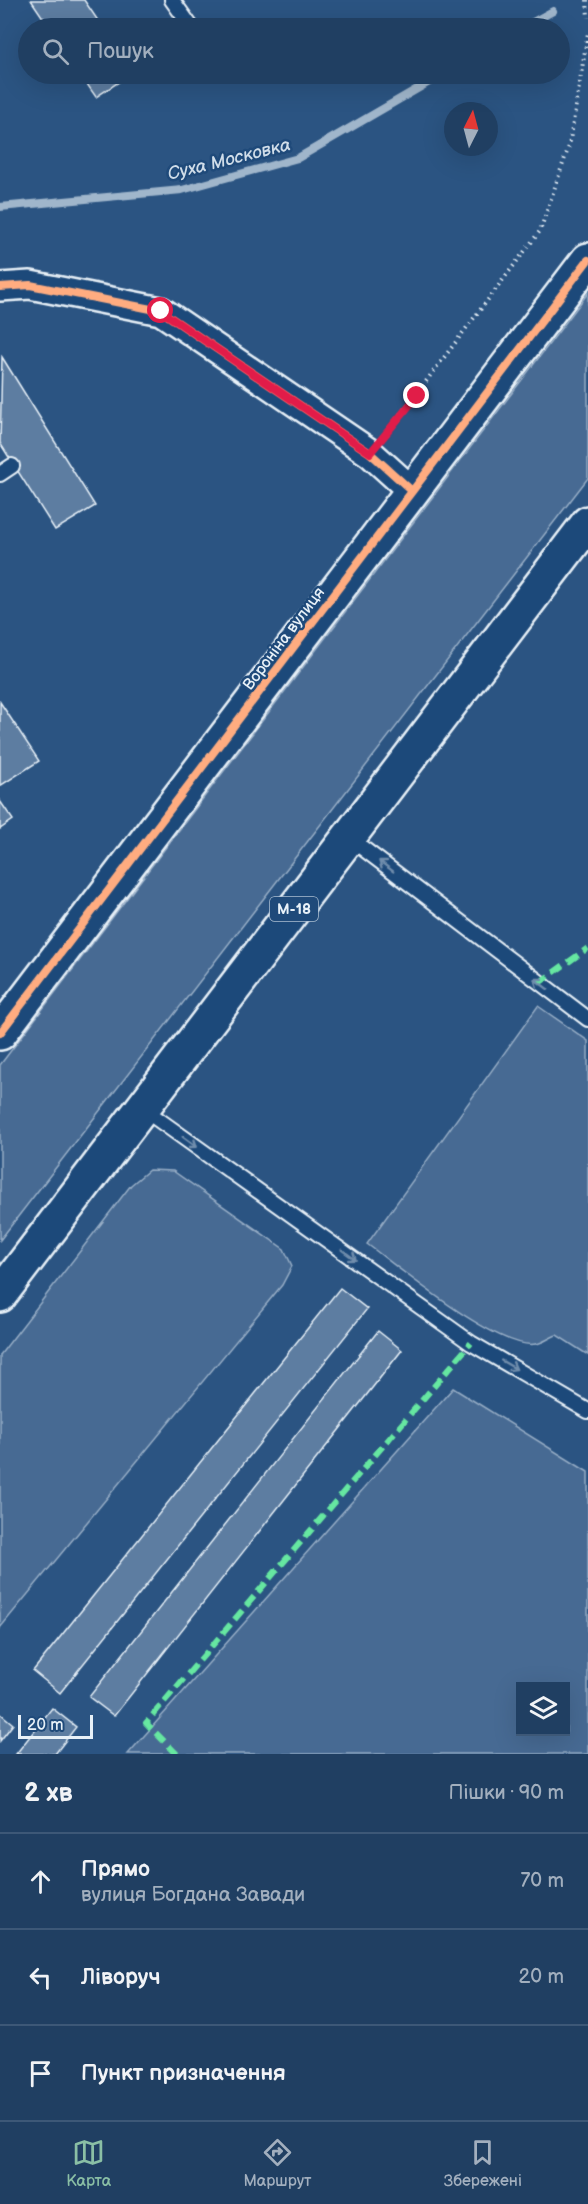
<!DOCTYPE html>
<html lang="uk">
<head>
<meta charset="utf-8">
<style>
	body { margin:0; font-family:"Balsamiq Sans",sans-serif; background:#284668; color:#f1f3f6 }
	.controls { position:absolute; right:18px; bottom:18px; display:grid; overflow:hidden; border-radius:0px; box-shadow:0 6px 24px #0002 }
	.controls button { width:54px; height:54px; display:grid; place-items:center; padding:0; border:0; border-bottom:2px solid #3d5877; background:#203f62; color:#f1f3f6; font:30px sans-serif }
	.compass { position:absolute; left:444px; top:102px; width:54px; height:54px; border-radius:50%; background:#203f62; box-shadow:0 6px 24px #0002; rotate:6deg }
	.scale { position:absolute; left:18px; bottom:15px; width:75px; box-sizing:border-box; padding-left:6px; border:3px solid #e8f1f8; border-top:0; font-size:16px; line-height:21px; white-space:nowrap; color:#e8f1f8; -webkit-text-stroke:4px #1f4a7a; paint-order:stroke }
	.stop { position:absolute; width:18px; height:18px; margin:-14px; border:4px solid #e11d48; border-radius:50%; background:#fff }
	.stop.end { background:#e11d48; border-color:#fff; box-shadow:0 2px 6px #0008 }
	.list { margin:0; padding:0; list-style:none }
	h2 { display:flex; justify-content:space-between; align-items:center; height:78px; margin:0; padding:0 24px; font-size:26px }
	h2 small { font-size:20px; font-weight:400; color:#a2afbe }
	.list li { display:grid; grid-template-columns:39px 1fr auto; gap:18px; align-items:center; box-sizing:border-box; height:96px; padding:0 24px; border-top:2px solid #3d5877 }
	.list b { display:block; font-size:22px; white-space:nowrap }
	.list p { margin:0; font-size:20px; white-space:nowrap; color:#a2afbe }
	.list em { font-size:20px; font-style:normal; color:#a2afbe }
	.icon { flex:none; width:33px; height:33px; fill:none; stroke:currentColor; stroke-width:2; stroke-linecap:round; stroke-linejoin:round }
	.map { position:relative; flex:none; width:588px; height:1754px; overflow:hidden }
	.search { position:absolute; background:#203f62; box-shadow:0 6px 24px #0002; left:18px; right:18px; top:18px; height:66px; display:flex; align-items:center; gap:15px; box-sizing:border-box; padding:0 21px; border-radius:33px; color:#a2afbe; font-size:22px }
	.sheet { height:366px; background:#203f62 }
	nav { display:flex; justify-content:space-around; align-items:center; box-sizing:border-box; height:84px; border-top:2px solid #3d5877; background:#203f62; font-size:16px; color:#a2afbe }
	nav a { display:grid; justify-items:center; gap:3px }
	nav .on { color:#8abfa5 }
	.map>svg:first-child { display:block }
	.green { fill:#476b93; stroke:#98aec6; stroke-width:1.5; fill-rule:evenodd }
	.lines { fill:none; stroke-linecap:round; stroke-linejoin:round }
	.stream { stroke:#a0b6cb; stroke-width:8 }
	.building { fill:#5d7da1; stroke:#e8f1f8; stroke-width:1.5 }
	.lane-casing { stroke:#e8f1f8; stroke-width:18 }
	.street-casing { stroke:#e8f1f8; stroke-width:32 }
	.secondary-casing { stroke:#e8f1f8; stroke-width:38 }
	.highway-casing { stroke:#e8f1f8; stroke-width:38 }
	.path { stroke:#e8f1f8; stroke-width:4; stroke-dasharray:1.5 4.5; stroke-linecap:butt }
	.lane { stroke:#1f4a7a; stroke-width:14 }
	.street { stroke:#1f4a7a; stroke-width:27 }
	.secondary { stroke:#1f4a7a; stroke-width:33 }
	.highway { stroke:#1f4a7a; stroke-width:33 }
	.quiet { stroke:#66e7a1; stroke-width:6; stroke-dasharray:12 6; stroke-linecap:butt }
	.cycleway-casing { stroke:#1f4a7a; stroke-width:11 }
	.cycleway { stroke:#ffac80; stroke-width:8 }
	.oneway { stroke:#6f8dac }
	.route { stroke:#e11d48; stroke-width:8 }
	.labels { text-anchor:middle; stroke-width:5; stroke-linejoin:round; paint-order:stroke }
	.shield { fill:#1f4a7a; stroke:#acbfd2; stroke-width:1.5 }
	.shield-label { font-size:15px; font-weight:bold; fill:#e8f1f8 }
	.street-label { font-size:16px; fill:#e8f1f8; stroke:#1f4a7a }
	.water-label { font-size:18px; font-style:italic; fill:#d0dde9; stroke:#1f4a7a }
</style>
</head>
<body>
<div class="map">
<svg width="588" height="1754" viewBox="0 0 588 1754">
	<rect width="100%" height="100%" fill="#2b5482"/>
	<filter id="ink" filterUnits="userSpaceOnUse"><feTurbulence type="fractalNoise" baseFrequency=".0167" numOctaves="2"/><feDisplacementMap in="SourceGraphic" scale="12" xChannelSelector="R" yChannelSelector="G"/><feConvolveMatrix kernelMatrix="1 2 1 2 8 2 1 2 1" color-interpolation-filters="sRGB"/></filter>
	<g filter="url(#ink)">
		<path class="green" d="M 588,293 L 588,478 L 0,1240 L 0,1065 Z
			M 538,1006 L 588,1041 L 588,1355 L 557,1335 C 550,1337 543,1343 536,1344 C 499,1351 398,1267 367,1244 Z
			M 149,1170 L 173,1171 L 284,1249 L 292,1266 L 282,1285 L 0,1628 L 0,1355 L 131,1185 Z
			M 453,1388 L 588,1472 L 588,1754 L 128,1754 ZM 566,1686 L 566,1732 L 520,1732 L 520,1686 Z"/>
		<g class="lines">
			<path class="stream" d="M 522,28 L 553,11
				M 0,207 L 182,190 L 298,158 L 443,74"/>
		</g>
		<path class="building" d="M 31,0 L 84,0 L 103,28 L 50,28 Z
			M 80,74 L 131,74 L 96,97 Z
			M 2,357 L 95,506 L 55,530 L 0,443 Z
			M 0,702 L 39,761 L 0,786 Z
			M 0,801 L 13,820 L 0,829 Z
			M 340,1288 L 367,1309 L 60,1693 L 33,1671 Z
			M 378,1331 L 402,1350 L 114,1716 L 89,1697 Z
			M 52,1708 L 76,1727 L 55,1754 L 16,1754 Z
			M 0,1713 L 13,1724 L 0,1741 Z"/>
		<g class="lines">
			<g class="lane-casing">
				<path id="lane" d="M 172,0 L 192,28
					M 0,474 L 12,466
					M 348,837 L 588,1019
					M 142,1108 L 471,1343 L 588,1411"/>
			</g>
			<g class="street-casing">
				<path id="street" d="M 0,287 L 30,285 L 161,311 L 370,453 L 412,491"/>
			</g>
			<g class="secondary-casing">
				<path id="secondary" d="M 0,1033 L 588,260"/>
			</g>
			<g class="highway-casing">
				<path id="highway" d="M 0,1295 L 588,523"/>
			</g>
			<path class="path" d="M 587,0 L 588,18
				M 386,434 L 540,231 L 569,146 L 588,33"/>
			<use href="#lane" class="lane"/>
			<use href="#street" class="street"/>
			<use href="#secondary" class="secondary"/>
			<use href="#highway" class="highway"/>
			<path class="quiet" d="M 539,983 L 588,948
				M 177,1754 L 146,1723 L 471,1343"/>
			<g class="cycleway-casing">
				<path id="cycleway" d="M 0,287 L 30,285 L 161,311 L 370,453 L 412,491
					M 0,1033 L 588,260"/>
			</g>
			<use href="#cycleway" class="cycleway"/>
		</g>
		<defs><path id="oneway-shaft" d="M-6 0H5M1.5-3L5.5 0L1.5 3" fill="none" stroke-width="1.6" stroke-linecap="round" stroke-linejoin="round" transform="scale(1.5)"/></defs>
		<g class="oneway">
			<use href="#oneway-shaft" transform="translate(386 866) rotate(-143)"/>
			<use href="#oneway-shaft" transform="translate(541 984) rotate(-143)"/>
			<use href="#oneway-shaft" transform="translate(190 1142) rotate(36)"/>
			<use href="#oneway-shaft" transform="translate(349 1255) rotate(36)"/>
			<use href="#oneway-shaft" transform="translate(509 1365) rotate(30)"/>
		</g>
	</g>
	<g class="lines" filter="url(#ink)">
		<path class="route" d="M 161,311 L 370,453 L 417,396"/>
	</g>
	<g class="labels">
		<rect class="shield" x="270" y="897" width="48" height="24" rx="4.5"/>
		<g class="shield-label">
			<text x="294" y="914">М-18</text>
		</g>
		<g class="street-label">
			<text transform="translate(283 638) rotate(-53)" y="6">Вороніна вулиця</text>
		</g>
		<g class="water-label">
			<text transform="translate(229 159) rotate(-14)" y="6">Суха Московка</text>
		</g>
	</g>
</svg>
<div class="controls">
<button><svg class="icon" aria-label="layers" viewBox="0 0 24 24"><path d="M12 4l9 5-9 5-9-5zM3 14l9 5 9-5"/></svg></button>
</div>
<svg class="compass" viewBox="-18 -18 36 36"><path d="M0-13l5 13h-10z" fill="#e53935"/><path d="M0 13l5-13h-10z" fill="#a2afbe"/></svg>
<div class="scale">20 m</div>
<div class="stop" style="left:161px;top:311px"></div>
<div class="stop end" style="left:417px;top:396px"></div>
<div class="search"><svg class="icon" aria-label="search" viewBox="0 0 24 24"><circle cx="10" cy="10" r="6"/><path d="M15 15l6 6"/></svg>Пошук</div>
</div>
<section class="sheet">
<h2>2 хв<small>Пішки · 90 m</small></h2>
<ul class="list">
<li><svg class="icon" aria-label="ahead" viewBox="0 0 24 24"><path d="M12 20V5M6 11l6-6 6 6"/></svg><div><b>Прямо</b><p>вулиця Богдана Завади</p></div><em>70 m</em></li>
<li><svg class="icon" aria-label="left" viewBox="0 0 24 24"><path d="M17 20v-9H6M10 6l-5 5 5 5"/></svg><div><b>Ліворуч</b></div><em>20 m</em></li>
<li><svg class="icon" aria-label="arrive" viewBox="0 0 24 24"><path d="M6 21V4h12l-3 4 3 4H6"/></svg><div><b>Пункт призначення</b></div></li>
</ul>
</section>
<nav>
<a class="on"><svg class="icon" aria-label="map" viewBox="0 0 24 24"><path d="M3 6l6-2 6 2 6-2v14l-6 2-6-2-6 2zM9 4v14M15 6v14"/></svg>Карта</a>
<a><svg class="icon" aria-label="directions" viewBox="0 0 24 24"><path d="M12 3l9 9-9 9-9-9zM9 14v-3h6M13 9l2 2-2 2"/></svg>Маршрут</a>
<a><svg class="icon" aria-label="saved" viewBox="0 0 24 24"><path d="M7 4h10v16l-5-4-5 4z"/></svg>Збережені</a>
</nav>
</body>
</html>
